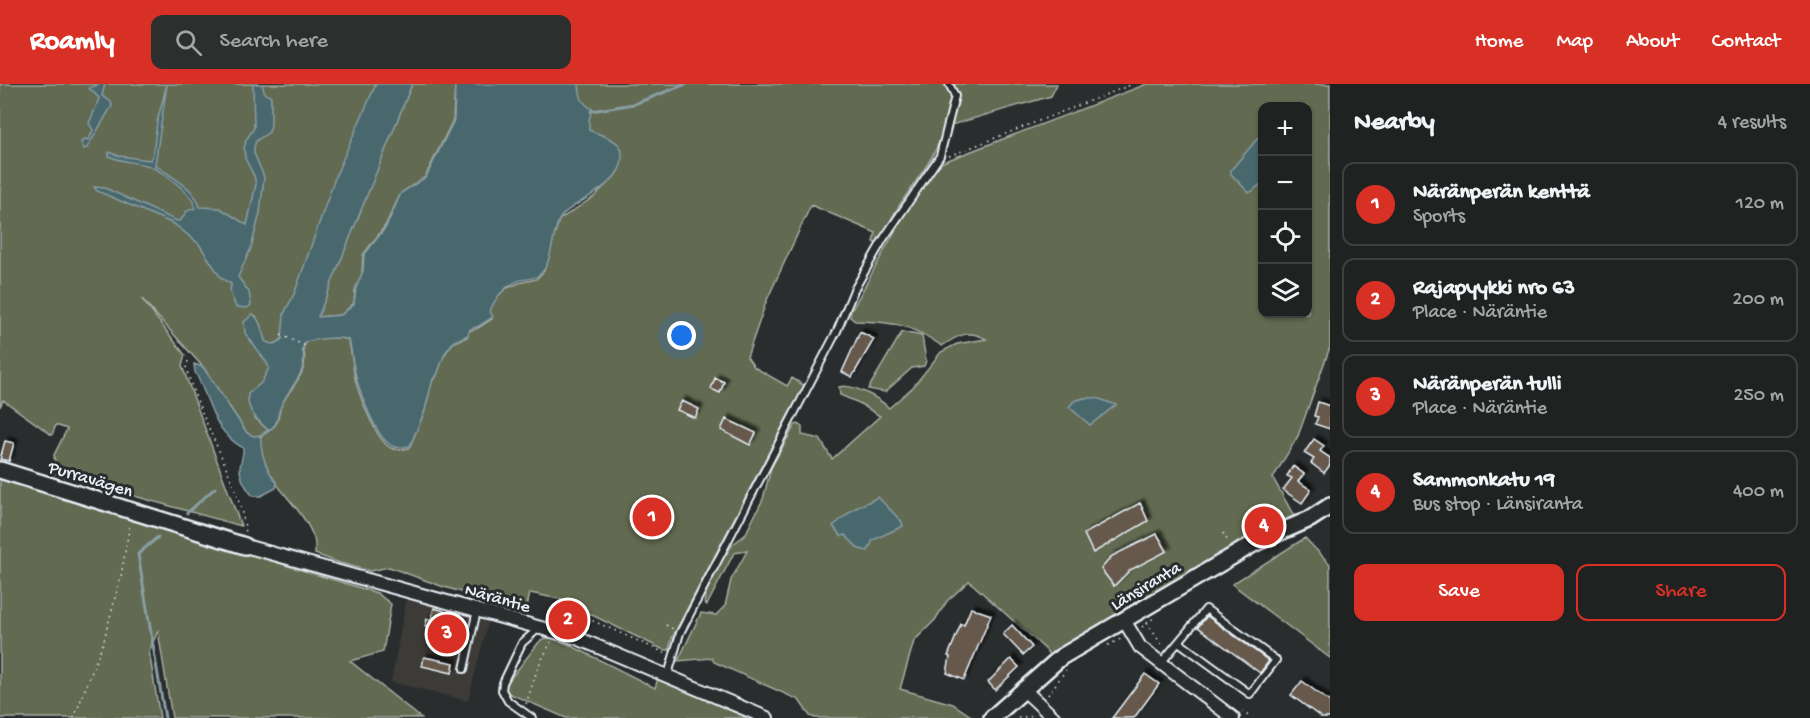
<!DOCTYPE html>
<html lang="en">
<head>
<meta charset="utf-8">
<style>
	body { margin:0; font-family:"Gochi Hand",sans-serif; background:#2d2f2f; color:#f1f3f6 }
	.controls { position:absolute; right:18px; top:18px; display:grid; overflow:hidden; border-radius:12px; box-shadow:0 2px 4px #0004 }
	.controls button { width:54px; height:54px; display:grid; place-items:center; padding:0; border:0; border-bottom:2px solid #3d3f40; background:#202222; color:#f1f3f6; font:30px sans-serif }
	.you { position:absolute; left:682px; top:252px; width:21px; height:21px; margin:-15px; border:4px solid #fff; border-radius:50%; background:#1a73e8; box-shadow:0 0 0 9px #1a73e833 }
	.badge { display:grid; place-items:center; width:39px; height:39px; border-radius:50%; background:#d93025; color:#fff; font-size:20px; font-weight:700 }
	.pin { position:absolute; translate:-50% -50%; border:3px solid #fff; box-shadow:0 2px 6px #0006 }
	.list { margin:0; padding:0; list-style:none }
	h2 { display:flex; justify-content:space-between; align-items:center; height:78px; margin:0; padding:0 24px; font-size:26px }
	h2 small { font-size:20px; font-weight:400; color:#a2a4a5 }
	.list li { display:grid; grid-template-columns:39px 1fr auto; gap:18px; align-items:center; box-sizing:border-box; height:84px; margin:0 12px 12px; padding:0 12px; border:2px solid #3d3f40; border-radius:12px }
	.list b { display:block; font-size:22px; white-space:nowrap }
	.list p { margin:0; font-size:20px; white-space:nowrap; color:#a2a4a5 }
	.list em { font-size:20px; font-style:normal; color:#a2a4a5 }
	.actions { display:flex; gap:12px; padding:18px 24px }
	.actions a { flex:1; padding:14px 0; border:2px solid #d93025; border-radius:12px; text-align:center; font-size:21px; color:#d93025 }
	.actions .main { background:#d93025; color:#fff }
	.icon { flex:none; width:33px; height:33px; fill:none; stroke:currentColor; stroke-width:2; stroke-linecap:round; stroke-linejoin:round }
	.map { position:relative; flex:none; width:1330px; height:634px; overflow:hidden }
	header { display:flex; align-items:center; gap:36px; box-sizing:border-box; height:84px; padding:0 30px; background:#d93025; color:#fff }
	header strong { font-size:28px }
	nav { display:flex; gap:33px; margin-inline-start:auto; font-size:21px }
	.search { width:420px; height:54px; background:#2d2f2f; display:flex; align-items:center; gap:15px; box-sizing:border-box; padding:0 21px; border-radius:12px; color:#a2a4a5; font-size:22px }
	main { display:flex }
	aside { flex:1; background:#202222 }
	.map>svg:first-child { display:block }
	.built { fill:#3c3a37 }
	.green { fill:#626b51; stroke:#a5aea4; stroke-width:1.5; fill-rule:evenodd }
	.water { fill:#4a676e; stroke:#899ea5; stroke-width:1.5 }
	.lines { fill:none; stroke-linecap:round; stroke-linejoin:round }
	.stream { stroke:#899ea5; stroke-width:3 }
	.building { fill:#66584c; stroke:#e8f1f8; stroke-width:1.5; filter:url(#shadow) }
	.service-casing { stroke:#e8f1f8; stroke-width:10 }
	.minor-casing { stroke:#e8f1f8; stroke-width:16 }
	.tertiary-casing { stroke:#e8f1f8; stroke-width:20 }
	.path { stroke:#e8f1f8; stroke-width:1.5; stroke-dasharray:1.5 4.5; stroke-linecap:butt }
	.service { stroke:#2a2d2e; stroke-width:6 }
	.minor { stroke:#2a2d2e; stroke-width:12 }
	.tertiary { stroke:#2a2d2e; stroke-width:15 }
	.labels { text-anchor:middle; stroke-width:6; stroke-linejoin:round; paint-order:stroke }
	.street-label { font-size:18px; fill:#e8f1f8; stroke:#2a2d2e }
</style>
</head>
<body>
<header>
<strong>Roamly</strong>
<div class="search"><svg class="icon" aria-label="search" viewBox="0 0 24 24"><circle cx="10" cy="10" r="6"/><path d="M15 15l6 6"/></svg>Search here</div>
<nav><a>Home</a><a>Map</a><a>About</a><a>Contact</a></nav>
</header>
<main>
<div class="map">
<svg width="1330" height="634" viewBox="0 0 1330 634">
	<defs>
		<filter id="shadow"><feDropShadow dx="4" dy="-4" stdDeviation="1.5" flood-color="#0009"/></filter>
	</defs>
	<rect width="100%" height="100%" fill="#2a2d2e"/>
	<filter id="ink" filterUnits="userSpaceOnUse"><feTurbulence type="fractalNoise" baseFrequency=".0167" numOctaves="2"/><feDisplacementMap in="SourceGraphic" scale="12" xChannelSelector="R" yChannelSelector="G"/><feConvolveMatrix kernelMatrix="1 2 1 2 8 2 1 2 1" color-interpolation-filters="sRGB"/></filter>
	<g filter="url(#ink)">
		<path class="built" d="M 409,502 L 492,523 L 468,617 L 391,598 Z"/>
		<path class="green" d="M 0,0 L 376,0 L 283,255 C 276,260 272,262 265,257 L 256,232 L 251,231 L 269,284 L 255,334 L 268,346 C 280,341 277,333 281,322 C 290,303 311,288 303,265 L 306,258 C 316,255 339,252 348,256 C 352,267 352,277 354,288 C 356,305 376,357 391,364 C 396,367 403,365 409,364 L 424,329 L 432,297 L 436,293 L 444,271 L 453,259 L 467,253 L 469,247 L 478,244 L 492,235 L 489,229 L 493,217 L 505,205 L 519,199 L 536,195 L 544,187 L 559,136 L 595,112 L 616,90 L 621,78 L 588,48 L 579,17 L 578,0 L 1057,0 L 1051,12 L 944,43 C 937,72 919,91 903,116 C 893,130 886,146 877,161 L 873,157 L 876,149 L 811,121 L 766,218 L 747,273 L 754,283 L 787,302 L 792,294 L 805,302 L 792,324 L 672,554 L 669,566 L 664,566 L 559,515 L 530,509 L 526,527 L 441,502 L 389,483 L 370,487 L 340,479 L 315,470 C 315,464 316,458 313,452 C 303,425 276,406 265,381 C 260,368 261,356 247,349 L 203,283 L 141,214 L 185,271 L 182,282 L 241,442 L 56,390 L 54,371 L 67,345 L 56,341 L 52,351 L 3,316 L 0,323 Z
			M 412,0 L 455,0 L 453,36 L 425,93 L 401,109 L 385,142 L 363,171 L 362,190 L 355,206 L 354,219 L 341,231 L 317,233 Z
			M 1147,0 L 1330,0 L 1330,263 L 1298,352 L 1273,394 L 1295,434 L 1234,462 L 1051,574 L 1046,566 L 969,497 L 947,517 L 935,536 L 914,557 L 900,605 L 953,620 L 974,634 L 815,634 L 810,632 L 799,616 L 714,578 L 712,574 L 678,577 L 701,529 L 716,531 L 725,522 L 731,496 L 747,467 L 734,469 L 707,521 L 704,518 L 707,506 L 722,476 L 733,460 L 745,451 L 763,415 L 771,384 L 795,341 L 798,340 L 802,343 L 802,351 L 820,355 L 832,375 L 880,332 L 859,319 L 840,311 L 839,303 C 852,299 879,314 889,324 L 913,303 L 941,268 L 957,260 L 986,255 C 969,245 958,251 942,262 C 910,240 894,238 855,237 L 850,233 L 851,227 C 867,199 882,170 898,142 C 911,120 922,94 943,78 ZM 1262,22 L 1308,22 L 1308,230 L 1262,230 Z
			M 902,248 L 922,252 L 926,277 L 924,282 L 912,284 L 885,308 L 868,305 Z
			M 0,394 L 377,509 L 391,520 L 383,568 L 350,577 L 421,634 L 172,634 L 158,547 L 149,567 L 160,634 L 0,634 Z
			M 1305,454 L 1330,480 L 1330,574 L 1232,500 Z
			M 545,554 L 556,554 L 655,604 L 661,585 L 765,634 L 566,634 L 508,609 L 506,606 L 507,599 L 539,558 Z"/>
		<path class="water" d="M 100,0 L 105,0 L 102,12 L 111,18 L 112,22 L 87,64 L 84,65 L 81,58 L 85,55 L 89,56 L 93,46 L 89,39 C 93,31 96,23 99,14 L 89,4 Z
			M 167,0 L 155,81 C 171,93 195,103 200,123 L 220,124 L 247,141 L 256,100 L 254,92 L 245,74 L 244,65 L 246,56 L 254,44 L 253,0 L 262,0 L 265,10 L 271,12 L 271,41 L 269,48 L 256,57 L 254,63 L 254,69 L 264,93 L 260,129 L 251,164 L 238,193 L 249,208 L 251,221 L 247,224 L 236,223 L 230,208 L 231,200 L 221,194 L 199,160 L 174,140 L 97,107 L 94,103 L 105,104 L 177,137 L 181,136 L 187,127 L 195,124 C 194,110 160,85 146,81 C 134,78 121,78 109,72 L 109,68 L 119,72 L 150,76 L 153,70 L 157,38 Z
			M 376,0 L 412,0 L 318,233 L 341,231 L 354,220 L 356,204 L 363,187 L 364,171 L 386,143 L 401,109 L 426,93 L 454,36 L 455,0 L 579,0 C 580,13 581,18 592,25 L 589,36 L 589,46 C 598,50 611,53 618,60 C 622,64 622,68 622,73 C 623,104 568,118 559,136 C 552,151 552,182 539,191 C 534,195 527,195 521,196 C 505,201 496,212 490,227 L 493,233 L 479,242 L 470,245 L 468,251 L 454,257 L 445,269 L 437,291 L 433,295 L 425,326 L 410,362 C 404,363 397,365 392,362 C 376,355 358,304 355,288 C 352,277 352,267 349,256 C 340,252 316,255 306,258 L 302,265 C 310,288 289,303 281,322 C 276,332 280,341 268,346 C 257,336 246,326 248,310 L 261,299 L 269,284 L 267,279 L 245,249 L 244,238 L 253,230 C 261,236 262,248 265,257 C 272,262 276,260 282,255 L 284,230 L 295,208 L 336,91 Z
			M 1262,49 L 1262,99 L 1251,108 L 1248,108 L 1231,90 L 1231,86 Z
			M 194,280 L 203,283 L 247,349 L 254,352 L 261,351 C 260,370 266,385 277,399 L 276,404 L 261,412 L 253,412 C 247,406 240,394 240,385 C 240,377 244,372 243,364 C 211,345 211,317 195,288 Z
			M 1084,314 L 1097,314 L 1116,321 L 1090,341 L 1069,323 L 1074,317 Z
			M 878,413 L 902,438 L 903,442 L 873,456 L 868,467 L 859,465 L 845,451 L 841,452 L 833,442 L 854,425 Z"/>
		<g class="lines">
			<path class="stream" d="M 591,27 L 634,20 L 686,0
				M 260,352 L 268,347
				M 187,429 L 215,404
				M 158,453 L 138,470 L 165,634"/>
		</g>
		<path class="building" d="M 860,248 L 874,255 L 852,293 L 842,288 Z
			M 715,294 L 724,298 L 720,309 L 711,305 Z
			M 682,317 L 699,325 L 695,334 L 677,326 Z
			M 1318,318 L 1330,322 L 1330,345 L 1315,340 L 1318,333 L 1314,332 Z
			M 726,335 L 756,349 L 750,361 L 721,346 Z
			M 1314,355 L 1324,362 L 1320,367 L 1330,374 L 1330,381 L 1324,389 L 1311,379 L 1314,375 L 1304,369 Z
			M 5,357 L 14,359 L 9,377 L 0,375 Z
			M 1293,382 L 1304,390 L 1298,397 L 1311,406 L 1302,419 L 1283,406 L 1292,394 L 1287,392 Z
			M 1140,419 L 1148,437 L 1093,469 L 1084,450 Z
			M 1157,450 L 1167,467 L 1130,486 L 1114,502 L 1101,485 L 1112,472 Z
			M 434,524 L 444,527 L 441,538 L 458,542 L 457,546 L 467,548 L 464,561 L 427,553 L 429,544 L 425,543 L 427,535 L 431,536 Z
			M 971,524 L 991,531 L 964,596 L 947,589 L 950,573 L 948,572 L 961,540 L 964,541 Z
			M 1207,532 L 1269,577 L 1260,589 L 1198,543 Z
			M 1012,541 L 1032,563 L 1023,571 L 1003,550 Z
			M 424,573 L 454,579 L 452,589 L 422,582 Z
			M 1011,575 L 1019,583 L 995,606 L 988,598 Z
			M 1145,590 L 1159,600 L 1134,634 L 1112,634 Z
			M 1302,597 L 1330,618 L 1330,634 L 1322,634 L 1291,611 Z"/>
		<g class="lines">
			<g class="service-casing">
				<path id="service" d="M 1161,579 L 1206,525 L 1276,576 L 1250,610 L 1180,559
					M 464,585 L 477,526
					M 668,591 L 680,549 L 837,247 L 854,206 L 884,154 L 940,72 L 955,12 L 949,0
					M 532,634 L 508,617 L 502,606 L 503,599 L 522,559 L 539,544"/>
			</g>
			<g class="minor-casing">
				<path id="minor" d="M 245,462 L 577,554 L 767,634
					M 1124,536 L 1140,563 L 1233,634
					M 1023,605 L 1054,634"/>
			</g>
			<g class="tertiary-casing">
				<path id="tertiary" d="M 0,386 L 245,462
					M 992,634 L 1061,573 L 1255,459 L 1310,435 L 1330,422"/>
			</g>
			<path class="path" d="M 949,72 L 1133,0
				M 281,251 L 306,262
				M 188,277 L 186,283 C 201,340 237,390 246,449
				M 1223,449 L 1229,459
				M 558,537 L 562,523 L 665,569
				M 1147,539 L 1164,564
				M 666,541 L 673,545
				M 1142,543 L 1155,533
				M 1108,561 L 1123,554
				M 1048,611 L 1066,586
				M 526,620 L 538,583 L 551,558
				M 1242,627 L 1251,634
				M 74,634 L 103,559 L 121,492 L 130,439
				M 1018,634 L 1030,632 L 1033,629"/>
			<use href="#service" class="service"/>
			<use href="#minor" class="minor"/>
			<use href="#tertiary" class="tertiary"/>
		</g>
	</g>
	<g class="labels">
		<g class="street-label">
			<text transform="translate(91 394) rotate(17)" y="6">Purravägen</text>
			<text transform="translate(1145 501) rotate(-31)" y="6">Länsiranta</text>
			<text transform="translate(498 513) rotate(16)" y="6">Näräntie</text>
		</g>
	</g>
</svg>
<div class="controls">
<button>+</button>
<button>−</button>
<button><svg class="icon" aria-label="locate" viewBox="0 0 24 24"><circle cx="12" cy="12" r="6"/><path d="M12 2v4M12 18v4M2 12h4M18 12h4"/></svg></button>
<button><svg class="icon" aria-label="layers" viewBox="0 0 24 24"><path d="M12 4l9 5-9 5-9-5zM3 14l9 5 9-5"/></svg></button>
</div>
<div class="you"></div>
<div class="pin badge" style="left:652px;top:433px">1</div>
<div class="pin badge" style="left:568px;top:536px">2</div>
<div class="pin badge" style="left:447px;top:550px">3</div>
<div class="pin badge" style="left:1264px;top:442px">4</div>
</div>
<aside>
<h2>Nearby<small>4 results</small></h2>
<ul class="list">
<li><span class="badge">1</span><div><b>Näränperän kenttä</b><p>Sports</p></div><em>120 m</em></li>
<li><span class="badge">2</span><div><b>Rajapyykki nro 63</b><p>Place · Näräntie</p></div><em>200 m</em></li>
<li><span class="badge">3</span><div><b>Näränperän tulli</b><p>Place · Näräntie</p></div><em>250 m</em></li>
<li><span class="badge">4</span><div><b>Sammonkatu 19</b><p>Bus stop · Länsiranta</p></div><em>400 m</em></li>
</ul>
<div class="actions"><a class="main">Save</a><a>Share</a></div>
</aside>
</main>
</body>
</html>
